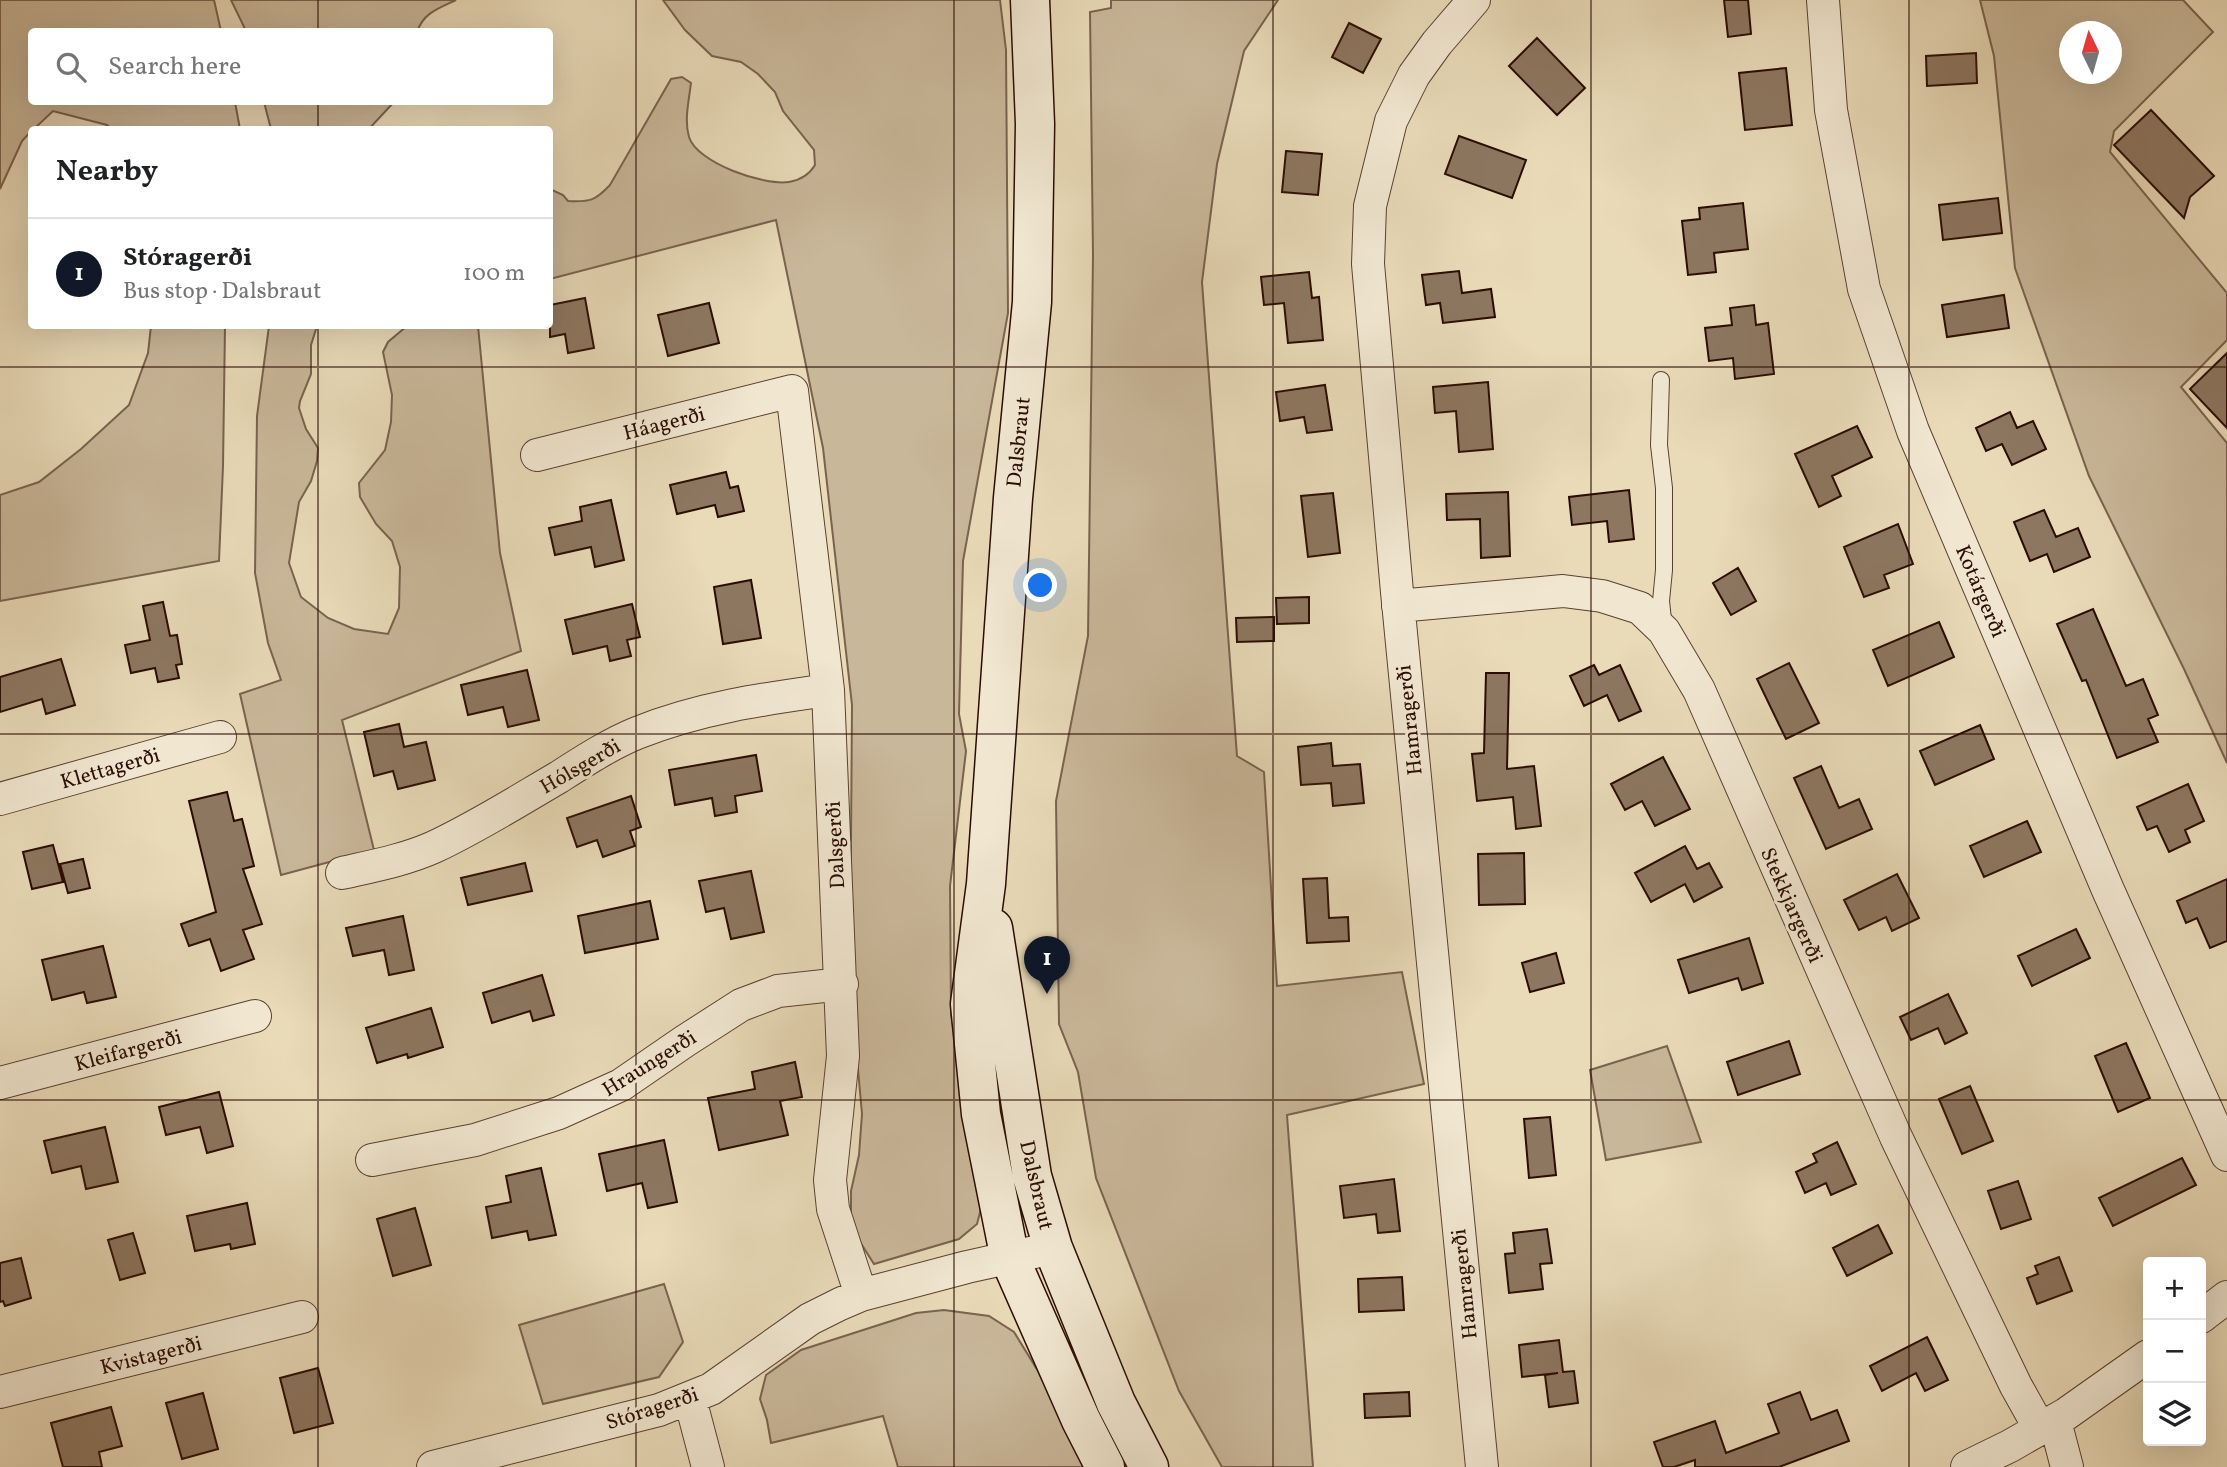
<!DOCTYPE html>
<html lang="en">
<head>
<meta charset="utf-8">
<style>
	body { margin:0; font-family:Vollkorn,serif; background:#f2f2f2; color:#202124 }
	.controls { position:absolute; right:21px; bottom:21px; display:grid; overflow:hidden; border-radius:7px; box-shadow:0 7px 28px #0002 }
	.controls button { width:63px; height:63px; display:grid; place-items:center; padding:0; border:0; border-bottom:2px solid #e0e0e0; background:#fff; color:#202124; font:35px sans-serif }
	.compass { position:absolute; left:2059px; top:21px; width:63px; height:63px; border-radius:50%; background:#fff; box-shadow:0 7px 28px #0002; rotate:355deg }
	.you { position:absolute; left:1041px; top:586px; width:24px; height:24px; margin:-18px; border:5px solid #fff; border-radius:50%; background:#1a73e8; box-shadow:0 0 0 10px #1a73e833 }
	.badge { display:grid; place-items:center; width:46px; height:46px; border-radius:50%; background:#111827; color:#fff; font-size:23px; font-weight:700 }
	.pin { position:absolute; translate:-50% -58px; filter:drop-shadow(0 2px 4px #0008) }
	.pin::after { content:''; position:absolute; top:37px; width:24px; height:21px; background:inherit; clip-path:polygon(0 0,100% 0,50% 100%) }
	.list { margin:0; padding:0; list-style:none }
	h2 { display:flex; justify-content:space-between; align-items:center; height:91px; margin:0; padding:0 28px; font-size:30px }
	h2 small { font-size:23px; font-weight:400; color:#757577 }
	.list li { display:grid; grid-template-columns:46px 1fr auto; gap:21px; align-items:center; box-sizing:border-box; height:112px; padding:0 28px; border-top:2px solid #e0e0e0 }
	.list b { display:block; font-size:26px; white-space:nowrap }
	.list p { margin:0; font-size:23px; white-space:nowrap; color:#757577 }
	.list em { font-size:23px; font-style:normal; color:#757577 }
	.icon { flex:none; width:38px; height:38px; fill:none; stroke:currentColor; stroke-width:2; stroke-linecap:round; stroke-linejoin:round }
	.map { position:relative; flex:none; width:2227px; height:1467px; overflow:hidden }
	.search { position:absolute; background:#fff; box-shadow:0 7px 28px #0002; left:28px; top:28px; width:525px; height:77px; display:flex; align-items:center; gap:18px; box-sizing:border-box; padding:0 24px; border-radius:7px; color:#757577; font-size:26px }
	.panel { position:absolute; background:#fff; box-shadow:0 7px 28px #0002; left:28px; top:126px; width:525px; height:203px; border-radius:7px }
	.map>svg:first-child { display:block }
	.green { fill:#c9b799; stroke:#7a624e; stroke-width:2; fill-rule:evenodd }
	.building { fill:#8d7761; stroke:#2a0c03; stroke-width:2 }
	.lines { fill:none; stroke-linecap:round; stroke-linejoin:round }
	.lane-casing { stroke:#5a4030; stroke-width:18 }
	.street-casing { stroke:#5a4030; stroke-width:34 }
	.secondary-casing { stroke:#2a0c03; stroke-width:41 }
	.lane { stroke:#f1e7d1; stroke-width:16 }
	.street { stroke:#f1e7d1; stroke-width:32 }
	.secondary { stroke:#f1e7d1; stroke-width:38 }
	.grid { fill:none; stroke:#2a0c03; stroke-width:2; stroke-opacity:0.55 }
	.labels { text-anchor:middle; stroke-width:6; stroke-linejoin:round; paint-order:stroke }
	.street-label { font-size:21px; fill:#2a0c03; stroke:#f1e7d1 }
</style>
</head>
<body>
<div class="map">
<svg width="2227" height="1467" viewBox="0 0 2227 1467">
	<rect width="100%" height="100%" fill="#e9dab8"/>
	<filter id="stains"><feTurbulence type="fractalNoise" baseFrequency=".00286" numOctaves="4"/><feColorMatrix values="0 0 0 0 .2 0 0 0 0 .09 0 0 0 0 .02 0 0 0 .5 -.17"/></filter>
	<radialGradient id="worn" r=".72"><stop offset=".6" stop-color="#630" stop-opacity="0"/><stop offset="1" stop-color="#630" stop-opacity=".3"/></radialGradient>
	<path class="green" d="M 0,0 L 214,0 L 221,31 L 32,32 L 32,102 L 235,102 L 240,129 L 111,129 L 107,125 L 53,111 L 34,129 L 32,130 L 22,141 L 0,189 Z
		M 231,0 L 456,0 C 439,8 423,13 417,32 L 246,31 Z
		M 663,0 L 1000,0 L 1006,50 L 1008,313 L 963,561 L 959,714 L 966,751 L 950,886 L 951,1014 L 971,1144 L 982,1205 L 977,1224 L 959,1239 L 874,1264 L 855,1234 L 851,1215 L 851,1191 L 859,1155 L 862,1114 L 850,980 L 852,705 L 823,448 L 776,220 L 550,279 L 550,189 L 563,195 L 568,201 C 590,202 595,201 610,185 L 671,79 L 682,77 L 691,83 C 689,100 684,120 689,137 C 697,163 764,186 789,182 C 801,180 809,175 815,165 L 814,150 L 783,111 L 775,92 L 758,74 L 741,62 L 712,56 L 685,30 Z
		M 1111,0 L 1278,0 L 1244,51 L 1217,164 L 1202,282 L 1237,756 L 1264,772 L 1277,986 L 1402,972 L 1424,1084 L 1287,1115 L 1313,1467 L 1222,1467 L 1179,1391 L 1096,1178 L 1078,1072 L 1059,1024 L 1056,801 L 1088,636 L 1093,255 L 1090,12 L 1111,8 Z
		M 1980,0 L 2183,0 L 2213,32 L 2114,131 L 2110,152 L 2227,293 L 2227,340 L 2181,387 L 2227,443 L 2227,763 L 2184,669 L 2089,476 L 2015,268 L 1994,56 ZM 2070,32 L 2112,32 L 2112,74 L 2070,74 Z
		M 264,102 L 394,102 L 368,130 L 271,129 Z
		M 151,326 L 225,326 L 223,466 L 219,561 L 0,601 L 0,495 L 39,482 L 81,449 L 129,405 L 148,353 Z
		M 269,326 L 317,326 L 311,345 L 311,374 L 300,401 L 299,408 L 306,429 L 318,448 L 317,461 L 311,481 L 299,502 L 289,563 L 301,597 L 328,618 L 354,629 L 388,634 L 399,608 L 400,567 L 392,541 L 376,524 L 360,497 L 359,483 L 385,450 L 391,422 L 392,395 L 383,352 L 388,342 L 407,326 L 478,326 L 500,553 L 521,651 L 342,720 L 374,850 L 281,875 L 240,694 L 281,680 L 268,643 L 255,573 L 257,416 Z
		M 1667,1046 L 1701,1142 L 1606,1160 L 1590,1070 Z
		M 664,1284 L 683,1342 L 659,1377 L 543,1404 L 519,1325 Z
		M 944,1310 L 989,1316 L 1014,1332 L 1038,1371 L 1086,1467 L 898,1467 L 883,1416 L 771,1443 L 767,1420 L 760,1399 L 766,1375 L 801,1350 L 916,1313 Z"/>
	<path class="building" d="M 1724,0 L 1748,0 L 1751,34 L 1728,37 Z
		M 1349,23 L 1381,39 L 1363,73 L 1332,57 Z
		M 1537,38 L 1585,88 L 1557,115 L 1509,66 Z
		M 1976,53 L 1977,83 L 1927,86 L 1926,56 Z
		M 1786,68 L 1792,125 L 1745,130 L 1739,73 Z
		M 2151,110 L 2214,176 L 2190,197 L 2184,218 L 2114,145 Z
		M 1459,136 L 1526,160 L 1512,198 L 1445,174 Z
		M 1286,151 L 1322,154 L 1318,195 L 1282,192 Z
		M 1998,198 L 2002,233 L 1943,240 L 1939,205 Z
		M 1743,203 L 1748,249 L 1714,253 L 1716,272 L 1688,275 L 1682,221 L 1700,219 L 1699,208 Z
		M 1459,271 L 1462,293 L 1491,289 L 1495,317 L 1443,323 L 1440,303 L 1426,305 L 1422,275 Z
		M 1309,272 L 1312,298 L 1319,297 L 1323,340 L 1288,343 L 1284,303 L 1264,305 L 1261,277 Z
		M 2004,295 L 2009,328 L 1947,337 L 1942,305 Z
		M 585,298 L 594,348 L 568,353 L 565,334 L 550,337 L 550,305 Z
		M 709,303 L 719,343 L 668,356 L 658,315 Z
		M 1754,305 L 1756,325 L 1768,323 L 1774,374 L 1735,379 L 1733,358 L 1709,361 L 1705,328 L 1732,325 L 1730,308 Z
		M 2227,353 L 2227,428 L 2190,389 Z
		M 1488,382 L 1493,449 L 1459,452 L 1456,411 L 1435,413 L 1433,387 Z
		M 1325,385 L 1332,430 L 1307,433 L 1304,417 L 1280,421 L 1276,392 Z
		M 2010,412 L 2017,428 L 2033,421 L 2046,449 L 2012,465 L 2002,444 L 1986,451 L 1976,428 Z
		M 1857,426 L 1872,457 L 1832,476 L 1841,496 L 1819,507 L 1795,454 Z
		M 726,472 L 730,488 L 738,486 L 744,511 L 718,517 L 715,505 L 677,514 L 670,485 Z
		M 1629,490 L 1634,539 L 1609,542 L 1607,521 L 1572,525 L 1569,497 Z
		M 1508,492 L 1510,556 L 1481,558 L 1480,519 L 1447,520 L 1446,494 Z
		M 1333,493 L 1340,553 L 1308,557 L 1301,496 Z
		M 611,500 L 624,560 L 595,567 L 591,547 L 555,555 L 549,528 L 582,521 L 580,507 Z
		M 2044,510 L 2056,537 L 2078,528 L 2090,557 L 2054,572 L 2047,554 L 2030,561 L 2014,522 Z
		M 1898,524 L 1913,564 L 1884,575 L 1889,588 L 1864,597 L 1844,547 Z
		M 1738,568 L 1756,601 L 1731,615 L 1713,583 Z
		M 751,580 L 761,638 L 723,644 L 714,587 Z
		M 1309,597 L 1309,623 L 1277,624 L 1276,598 Z
		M 163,602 L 170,636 L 177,635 L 182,664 L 176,665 L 179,678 L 158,682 L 155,668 L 131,673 L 125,645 L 150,640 L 143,606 Z
		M 632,604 L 640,637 L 627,640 L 631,656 L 610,661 L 607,646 L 573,654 L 565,620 Z
		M 2093,609 L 2126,686 L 2143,679 L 2158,715 L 2148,719 L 2158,742 L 2117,758 L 2086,680 L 2082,681 L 2057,624 Z
		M 1274,617 L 1274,641 L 1237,642 L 1236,618 Z
		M 1939,622 L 1954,657 L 1888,686 L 1873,650 Z
		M 61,659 L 75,705 L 46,714 L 42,699 L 0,712 L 0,677 Z
		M 1789,663 L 1819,723 L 1786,739 L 1757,679 Z
		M 1594,665 L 1599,675 L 1620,665 L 1641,711 L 1619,721 L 1607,695 L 1584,706 L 1570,676 Z
		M 527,670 L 539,720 L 508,727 L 503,707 L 468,715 L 461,685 Z
		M 1486,673 L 1509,673 L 1507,769 L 1534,766 L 1541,826 L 1516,829 L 1513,797 L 1477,801 L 1472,754 L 1484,753 Z
		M 399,724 L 404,747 L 426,742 L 435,780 L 398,789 L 393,771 L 374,776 L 364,732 Z
		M 1980,725 L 1994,759 L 1935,785 L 1920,751 Z
		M 1331,743 L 1333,766 L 1360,764 L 1364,803 L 1333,806 L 1331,783 L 1301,785 L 1298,747 Z
		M 756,755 L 762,791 L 735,796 L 737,812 L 715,816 L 712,798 L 675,805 L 669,770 Z
		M 1663,757 L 1690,809 L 1655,826 L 1642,801 L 1625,810 L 1611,784 Z
		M 1821,766 L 1839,808 L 1859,799 L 1872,829 L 1826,849 L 1794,778 Z
		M 2188,784 L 2204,821 L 2185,830 L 2190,842 L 2169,852 L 2157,826 L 2147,830 L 2137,807 Z
		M 227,792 L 234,821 L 242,819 L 254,866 L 243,869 L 262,924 L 243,930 L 254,959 L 221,971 L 210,939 L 189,946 L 181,924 L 216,912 L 189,801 Z
		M 631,796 L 641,827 L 630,831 L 635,846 L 603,857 L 597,840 L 577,847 L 567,818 Z
		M 2027,821 L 2041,852 L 1984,877 L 1970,846 Z
		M 53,845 L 63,882 L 32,889 L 23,852 Z
		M 1685,846 L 1697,869 L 1709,863 L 1722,887 L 1694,902 L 1685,884 L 1651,902 L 1635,873 Z
		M 1524,853 L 1525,904 L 1479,905 L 1478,854 Z
		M 83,859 L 90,888 L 68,893 L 60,864 Z
		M 525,863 L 532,891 L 468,905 L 461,878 Z
		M 751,871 L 764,932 L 731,939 L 724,908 L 706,912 L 699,881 Z
		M 1897,874 L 1919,918 L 1892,931 L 1886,917 L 1859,930 L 1844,900 Z
		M 1327,878 L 1329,918 L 1348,917 L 1349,941 L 1307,943 L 1303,879 Z
		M 2227,879 L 2227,941 L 2210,948 L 2197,918 L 2186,923 L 2177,901 Z
		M 650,901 L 658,939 L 585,953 L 578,916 Z
		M 403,916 L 414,970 L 389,975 L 384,950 L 353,956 L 346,928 Z
		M 2076,929 L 2090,958 L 2032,986 L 2018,956 Z
		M 1749,938 L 1763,983 L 1742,990 L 1738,978 L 1689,993 L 1678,960 Z
		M 103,946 L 116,997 L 87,1003 L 84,992 L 52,1000 L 42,960 Z
		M 1556,953 L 1564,983 L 1530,992 L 1522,963 Z
		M 542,975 L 554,1015 L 533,1021 L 530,1011 L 492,1023 L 483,993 Z
		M 1948,994 L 1967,1033 L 1945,1044 L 1938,1028 L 1911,1040 L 1900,1017 Z
		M 431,1008 L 443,1047 L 408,1058 L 407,1054 L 377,1063 L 366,1028 Z
		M 1789,1041 L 1800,1074 L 1738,1095 L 1727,1062 Z
		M 2126,1043 L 2150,1098 L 2118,1112 L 2095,1056 Z
		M 795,1062 L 802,1097 L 780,1101 L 788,1135 L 719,1150 L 708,1098 L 755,1089 L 752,1072 Z
		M 1970,1086 L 1993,1141 L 1962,1154 L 1939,1099 Z
		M 219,1092 L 233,1146 L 207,1153 L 200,1127 L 166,1135 L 159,1107 Z
		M 1550,1117 L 1556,1175 L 1529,1178 L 1524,1119 Z
		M 105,1127 L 118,1182 L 86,1189 L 81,1166 L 52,1173 L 44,1141 Z
		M 664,1140 L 677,1202 L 648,1208 L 642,1183 L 607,1191 L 599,1154 Z
		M 1837,1142 L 1856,1184 L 1831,1195 L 1826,1183 L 1805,1193 L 1796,1172 L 1817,1162 L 1813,1154 Z
		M 2182,1158 L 2196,1185 L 2113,1226 L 2099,1198 Z
		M 541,1168 L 556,1235 L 529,1240 L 527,1231 L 492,1238 L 486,1207 L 511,1202 L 506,1176 Z
		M 1394,1179 L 1400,1231 L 1378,1233 L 1376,1214 L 1344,1218 L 1340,1186 Z
		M 2018,1181 L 2031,1219 L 2001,1229 L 1988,1191 Z
		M 247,1203 L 255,1244 L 231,1249 L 230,1244 L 195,1251 L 187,1216 Z
		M 415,1208 L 431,1265 L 393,1276 L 377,1219 Z
		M 1878,1225 L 1892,1253 L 1847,1276 L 1833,1248 Z
		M 1547,1229 L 1552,1263 L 1540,1264 L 1543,1289 L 1509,1293 L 1505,1254 L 1515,1253 L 1513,1233 Z
		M 133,1233 L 145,1273 L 120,1280 L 108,1240 Z
		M 2059,1257 L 2072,1291 L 2037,1304 L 2027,1278 L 2038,1274 L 2035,1266 Z
		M 21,1258 L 31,1298 L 5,1306 L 3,1301 L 0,1302 L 0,1263 Z
		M 1402,1277 L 1404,1310 L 1359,1312 L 1358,1279 Z
		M 1927,1337 L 1948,1380 L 1925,1391 L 1916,1373 L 1882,1391 L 1870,1366 Z
		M 1559,1340 L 1563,1372 L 1574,1371 L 1578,1403 L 1549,1407 L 1545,1375 L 1558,1373 L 1522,1377 L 1519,1345 Z
		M 318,1368 L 333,1423 L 294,1433 L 280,1378 Z
		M 1409,1392 L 1410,1416 L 1365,1418 L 1364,1394 Z
		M 1800,1392 L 1811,1420 L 1837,1410 L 1849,1441 L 1779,1467 L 1695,1467 L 1695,1460 L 1674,1467 L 1663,1467 L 1654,1442 L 1715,1421 L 1726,1453 L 1779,1433 L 1768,1404 Z
		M 203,1393 L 218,1449 L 182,1459 L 166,1403 Z
		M 111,1407 L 122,1446 L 99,1452 L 102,1467 L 63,1467 L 51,1423 Z"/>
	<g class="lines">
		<g class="lane-casing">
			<path id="lane" d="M 1661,380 L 1659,445 L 1664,488 L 1664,570 L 1661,601 L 1664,629"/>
		</g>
		<g class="street-casing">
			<path id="street" d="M 1474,0 L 1437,43 L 1414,75 L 1391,121 L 1370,206 L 1368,264 L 1397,592 L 1482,1467
				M 1823,0 L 1831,110 L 1864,289 L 1913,431 L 2108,890 L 2227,1155
				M 537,455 L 792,391 L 828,690 L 843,1056 L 830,1180 L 833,1209 L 861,1295
				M 1398,606 L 1563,591 L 1602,596 L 1640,608 L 1664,631 L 1699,690 L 1896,1137 L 2016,1386 L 2040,1429
				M 0,799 L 220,737
				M 342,873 C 373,866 405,860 434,847 C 477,827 518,801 559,777 C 584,761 610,744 637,733 C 699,708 763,699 828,690
				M 0,1083 L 255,1016
				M 372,1160 L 475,1140 L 559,1113 L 621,1085 L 685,1041 L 741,1005 L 778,991 L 842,984
				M 2201,1317 L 2227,1297
				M 0,1392 L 302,1317
				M 690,1399 L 708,1467
				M 2055,1421 L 2067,1467
				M 433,1467 L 659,1410 L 711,1389 L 810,1319 L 840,1304 L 861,1295 L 967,1267 L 1053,1248
				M 1967,1467 L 2010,1446 L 2066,1414 L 2148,1356"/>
		</g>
		<g class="secondary-casing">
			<path id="secondary" d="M 1030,0 L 1035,124 L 1032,302 L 1013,498 L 986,884 L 970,1004 L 981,1114 L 1010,1259 L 1081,1420 L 1105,1467
				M 993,928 L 1032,1176 L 1053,1248 L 1116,1403 L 1149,1467"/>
		</g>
		<use href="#lane" class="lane"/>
		<use href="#street" class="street"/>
		<use href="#secondary" class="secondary"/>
	</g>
	<path class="grid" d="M 318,0 L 318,32M 636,0 L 636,1467M 954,0 L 954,1467M 1273,0 L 1273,1467M 1591,0 L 1591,1467M 1909,0 L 1909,1467M 318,102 L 318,130M 318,326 L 318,1467M 0,367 L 2227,367M 0,734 L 2227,734M 0,1100 L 2227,1100"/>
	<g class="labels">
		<g class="street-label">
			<text transform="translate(664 423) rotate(-14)" y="7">Háagerði</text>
			<text transform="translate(1018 442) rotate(-84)" y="7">Dalsbraut</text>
			<text transform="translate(1981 591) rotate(67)" y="7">Kotárgerði</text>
			<text transform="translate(1409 720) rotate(-96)" y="7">Hamragerði</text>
			<text transform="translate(580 766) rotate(-30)" y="7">Hólsgerði</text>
			<text transform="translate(110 768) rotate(-16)" y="7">Klettagerði</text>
			<text transform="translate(835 845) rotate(-93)" y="7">Dalsgerði</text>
			<text transform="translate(1792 905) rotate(66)" y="7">Stekkjargerði</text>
			<text transform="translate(128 1050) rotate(-15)" y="7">Kleifargerði</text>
			<text transform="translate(649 1063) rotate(-32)" y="7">Hraungerði</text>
			<text transform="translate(1037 1185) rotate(77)" y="7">Dalsbraut</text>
			<text transform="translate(1464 1284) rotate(-96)" y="7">Hamragerði</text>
			<text transform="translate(151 1355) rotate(-14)" y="7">Kvistagerði</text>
			<text transform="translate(652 1408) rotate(-18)" y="7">Stóragerði</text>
		</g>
	</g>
	<rect width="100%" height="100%" filter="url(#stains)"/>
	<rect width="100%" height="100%" fill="url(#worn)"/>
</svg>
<div class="controls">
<button>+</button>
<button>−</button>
<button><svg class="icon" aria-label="layers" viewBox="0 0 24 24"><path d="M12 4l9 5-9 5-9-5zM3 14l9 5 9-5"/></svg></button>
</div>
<svg class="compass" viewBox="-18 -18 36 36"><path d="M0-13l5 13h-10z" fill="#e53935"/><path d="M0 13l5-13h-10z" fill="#757577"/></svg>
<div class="you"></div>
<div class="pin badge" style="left:1047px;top:994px">1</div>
<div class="search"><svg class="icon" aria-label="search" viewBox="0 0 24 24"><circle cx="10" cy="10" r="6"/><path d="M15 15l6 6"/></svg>Search here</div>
<section class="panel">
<h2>Nearby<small></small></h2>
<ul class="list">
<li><span class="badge">1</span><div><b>Stóragerði</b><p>Bus stop · Dalsbraut</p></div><em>100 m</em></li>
</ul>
</section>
</div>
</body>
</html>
